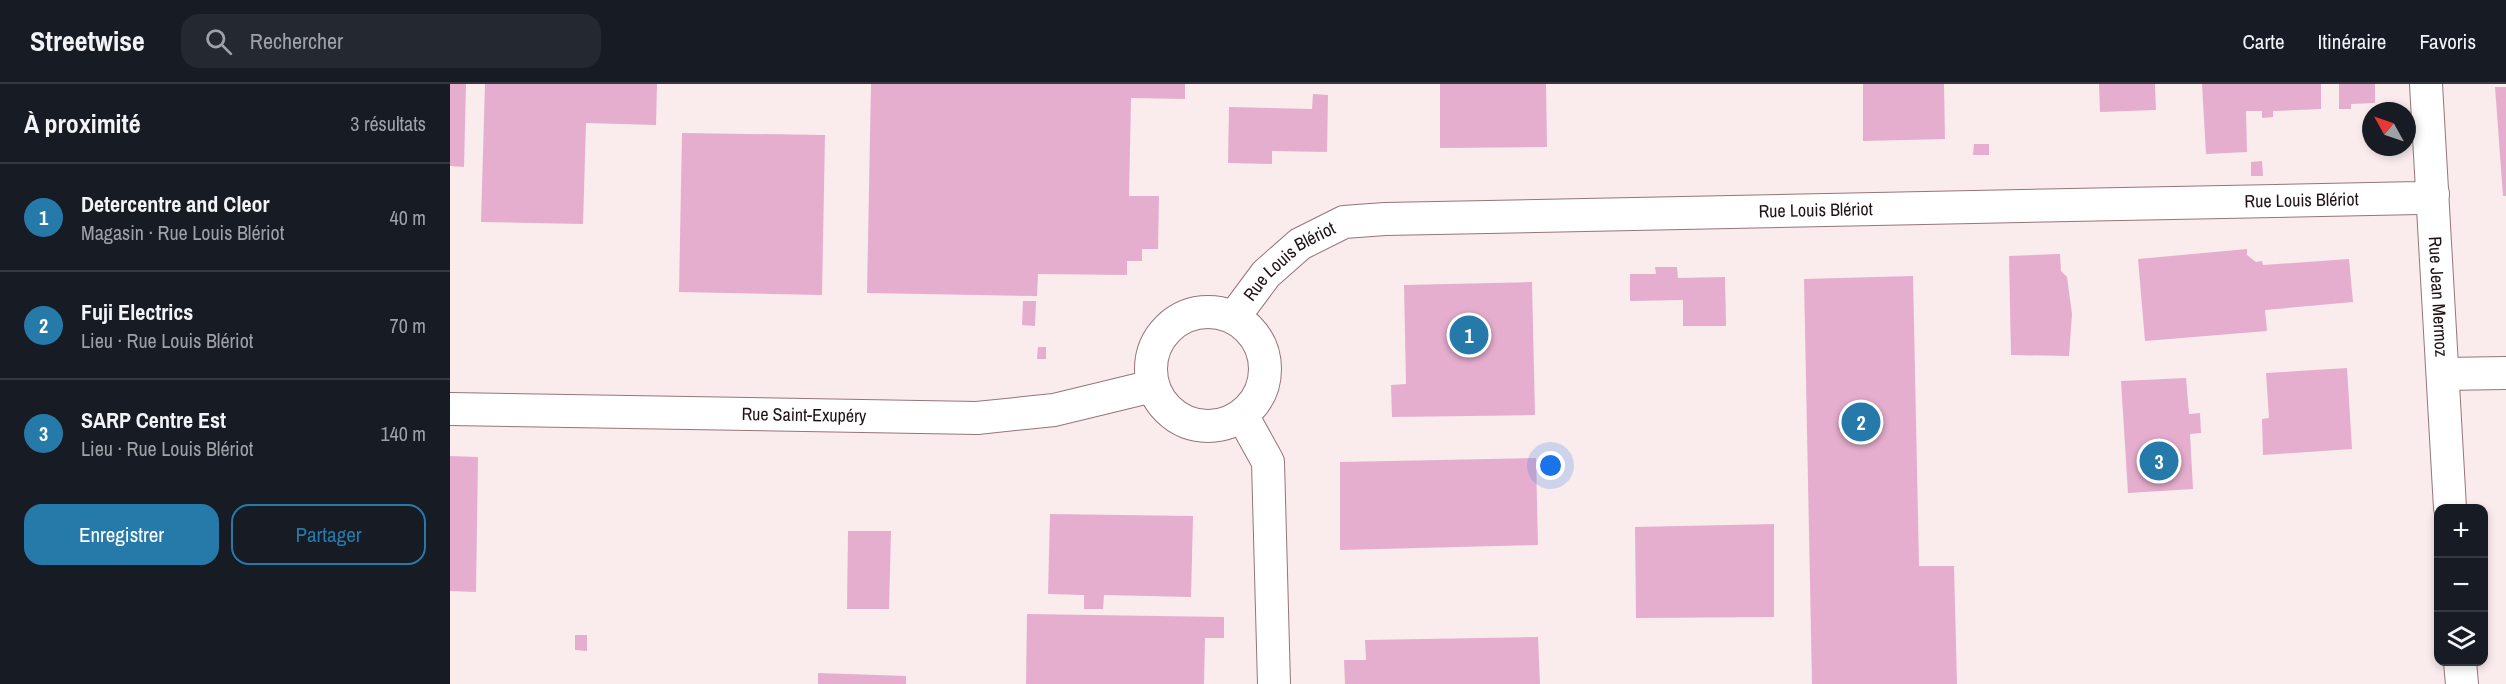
<!DOCTYPE html>
<html lang="fr">
<head>
<meta charset="utf-8">
<style>
	body { margin:0; font-family:"Archivo Narrow",sans-serif; background:#242831; color:#f1f3f6 }
	.controls { position:absolute; right:18px; bottom:18px; display:grid; overflow:hidden; border-radius:12px; box-shadow:0 3px 9px #0003 }
	.controls button { width:54px; height:54px; display:grid; place-items:center; padding:0; border:0; border-bottom:2px solid #363941; background:#171b24; color:#f1f3f6; font:30px sans-serif }
	.compass { position:absolute; left:1912px; top:18px; width:54px; height:54px; border-radius:50%; background:#171b24; box-shadow:0 3px 9px #0003; rotate:310deg }
	.you { position:absolute; left:1101px; top:382px; width:21px; height:21px; margin:-15px; border:4px solid #fff; border-radius:50%; background:#1a73e8; box-shadow:0 0 0 9px #1a73e833 }
	.badge { display:grid; place-items:center; width:39px; height:39px; border-radius:50%; background:#267aaa; color:#fff; font-size:20px; font-weight:700 }
	.pin { position:absolute; translate:-50% -50%; border:3px solid #fff; box-shadow:0 2px 6px #0006 }
	.list { margin:0; padding:0; list-style:none }
	h2 { display:flex; justify-content:space-between; align-items:center; height:78px; margin:0; padding:0 24px; font-size:26px }
	h2 small { font-size:20px; font-weight:400; color:#9ea1a6 }
	.list li { display:grid; grid-template-columns:39px 1fr auto; gap:18px; align-items:center; box-sizing:border-box; height:108px; padding:0 24px; border-top:2px solid #363941 }
	.list b { display:block; font-size:22px; white-space:nowrap }
	.list p { margin:0; font-size:20px; white-space:nowrap; color:#9ea1a6 }
	.list em { font-size:20px; font-style:normal; color:#9ea1a6 }
	.actions { display:flex; gap:12px; padding:18px 24px }
	.actions a { flex:1; padding:14px 0; border:2px solid #267aaa; border-radius:18px; text-align:center; font-size:21px; color:#267aaa }
	.actions .main { background:#267aaa; color:#fff }
	.icon { flex:none; width:33px; height:33px; fill:none; stroke:currentColor; stroke-width:2; stroke-linecap:round; stroke-linejoin:round }
	.map { position:relative; flex:none; width:2056px; height:600px; overflow:hidden }
	header { display:flex; align-items:center; gap:36px; box-sizing:border-box; height:84px; padding:0 30px; background:#171b24; border-bottom:2px solid #363941 }
	header strong { font-size:28px }
	nav { display:flex; gap:33px; margin-inline-start:auto; font-size:21px }
	.search { width:420px; height:54px; background:#242831; display:flex; align-items:center; gap:15px; box-sizing:border-box; padding:0 21px; border-radius:18px; color:#9ea1a6; font-size:22px }
	main { display:flex }
	aside { flex:1; background:#171b24 }
	.map>svg:first-child { display:block }
	.building { fill:#e6aece }
	.lines { fill:none; stroke-linecap:round; stroke-linejoin:round }
	.minor-casing { stroke:#957579; stroke-width:34 }
	.minor { stroke:#fff; stroke-width:32 }
	.labels { text-anchor:middle; stroke-width:6; stroke-linejoin:round; paint-order:stroke }
	.street-label { font-size:18px; fill:#201315; stroke:#fff }
</style>
</head>
<body>
<header>
<strong>Streetwise</strong>
<div class="search"><svg class="icon" aria-label="search" viewBox="0 0 24 24"><circle cx="10" cy="10" r="6"/><path d="M15 15l6 6"/></svg>Rechercher</div>
<nav><a>Carte</a><a>Itinéraire</a><a>Favoris</a></nav>
</header>
<main>
<aside>
<h2>À proximité<small>3 résultats</small></h2>
<ul class="list">
<li><span class="badge">1</span><div><b>Detercentre and Cleor</b><p>Magasin · Rue Louis Blériot</p></div><em>40 m</em></li>
<li><span class="badge">2</span><div><b>Fuji Electrics</b><p>Lieu · Rue Louis Blériot</p></div><em>70 m</em></li>
<li><span class="badge">3</span><div><b>SARP Centre Est</b><p>Lieu · Rue Louis Blériot</p></div><em>140 m</em></li>
</ul>
<div class="actions"><a class="main">Enregistrer</a><a>Partager</a></div>
</aside>
<div class="map">
<svg width="2056" height="600" viewBox="0 0 2056 600">
	<rect width="100%" height="100%" fill="#faebed"/>
	<path class="building" d="M 0,0 L 16,0 L 14,83 L 0,82 Z
		M 35,0 L 207,0 L 206,41 L 136,39 L 133,140 L 31,138 Z
		M 421,0 L 735,0 L 735,15 L 681,14 L 679,112 L 709,112 L 708,165 L 692,165 L 692,177 L 677,177 L 677,191 L 588,190 L 587,212 L 417,209 Z
		M 990,0 L 1096,0 L 1097,63 L 990,64 Z
		M 1413,0 L 1494,0 L 1495,55 L 1413,57 Z
		M 1649,0 L 1705,0 L 1706,26 L 1650,28 Z
		M 1752,0 L 1871,0 L 1871,25 L 1823,27 L 1823,33 L 1812,34 L 1812,27 L 1796,27 L 1797,68 L 1756,70 Z
		M 1889,0 L 1925,0 L 1925,19 L 1901,20 L 1901,25 L 1889,25 Z
		M 2045,3 L 2056,3 L 2056,112 L 2053,112 Z
		M 863,10 L 878,11 L 877,68 L 822,67 L 822,80 L 778,79 L 779,23 L 862,25 Z
		M 232,49 L 375,51 L 372,211 L 229,208 Z
		M 1524,60 L 1539,60 L 1539,71 L 1523,71 Z
		M 1812,77 L 1813,92 L 1801,92 L 1801,78 Z
		M 1797,165 L 1797,171 L 1806,178 L 1812,177 L 1813,181 L 1899,175 L 1903,218 L 1815,226 L 1817,247 L 1695,257 L 1688,175 Z
		M 1610,170 L 1611,187 L 1617,193 L 1622,230 L 1619,272 L 1561,271 L 1559,172 Z
		M 1205,183 L 1227,183 L 1228,194 L 1275,193 L 1276,242 L 1233,242 L 1233,216 L 1180,217 L 1180,190 L 1206,190 Z
		M 1463,192 L 1469,482 L 1504,482 L 1507,600 L 1362,600 L 1354,195 Z
		M 1082,198 L 1085,331 L 942,333 L 941,301 L 956,300 L 954,201 Z
		M 573,217 L 586,217 L 585,242 L 572,241 Z
		M 588,263 L 596,263 L 596,275 L 587,275 Z
		M 1897,284 L 1902,365 L 1813,371 L 1812,335 L 1819,334 L 1816,289 Z
		M 1736,294 L 1739,330 L 1750,329 L 1751,349 L 1740,350 L 1743,405 L 1678,409 L 1671,297 Z
		M 0,372 L 28,373 L 26,508 L 0,507 Z
		M 1086,374 L 1088,461 L 890,466 L 890,378 Z
		M 600,430 L 743,432 L 741,513 L 654,511 L 653,525 L 634,525 L 634,511 L 598,510 Z
		M 1324,440 L 1324,533 L 1186,534 L 1185,443 Z
		M 398,447 L 441,447 L 439,525 L 397,525 Z
		M 577,530 L 774,533 L 774,554 L 755,554 L 754,600 L 576,600 Z
		M 125,551 L 137,551 L 137,567 L 125,566 Z
		M 1088,553 L 1090,600 L 895,600 L 894,576 L 916,576 L 915,556 Z
		M 368,589 L 456,592 L 456,600 L 368,600 Z"/>
	<g class="lines">
		<g class="minor-casing">
			<g id="minor">
				<path id="s1" d="M 1976,0 L 2000,424"/>
				<circle cx="758" cy="285" r="57"/>
				<path id="s2" d="M 784,233 L 816,190 L 850,160 L 894,138 L 935,135 L 1969,114 L 1983,110"/>
				<path d="M 1993,290 L 2056,289"/>
				<path id="s3" d="M 0,325 L 527,334 L 604,326 L 703,302"/>
				<path d="M 792,331 L 818,378 L 824,600"/>
				<path d="M 2010,578 L 2012,600"/>
			</g>
		</g>
		<use href="#minor" class="minor"/>
	</g>
	<g class="labels">
		<g class="street-label">
			<text dy="6" stroke="none"><textPath href="#s2" startOffset="1106">Rue Louis Blériot</textPath></text>
			<text dy="6" stroke="none"><textPath href="#s2" startOffset="620">Rue Louis Blériot</textPath></text>
			<text dy="6" stroke="none"><textPath href="#s2" startOffset="80">Rue Louis Blériot</textPath></text>
			<text dy="6" stroke="none"><textPath href="#s1" startOffset="213">Rue Jean Mermoz</textPath></text>
			<text dy="6" stroke="none"><textPath href="#s3" startOffset="354">Rue Saint-Exupéry</textPath></text>
		</g>
	</g>
</svg>
<div class="controls">
<button>+</button>
<button>−</button>
<button><svg class="icon" aria-label="layers" viewBox="0 0 24 24"><path d="M12 4l9 5-9 5-9-5zM3 14l9 5 9-5"/></svg></button>
</div>
<svg class="compass" viewBox="-18 -18 36 36"><path d="M0-13l5 13h-10z" fill="#e53935"/><path d="M0 13l5-13h-10z" fill="#9ea1a6"/></svg>
<div class="you"></div>
<div class="pin badge" style="left:1019px;top:251px">1</div>
<div class="pin badge" style="left:1411px;top:338px">2</div>
<div class="pin badge" style="left:1709px;top:377px">3</div>
</div>
</main>
</body>
</html>
